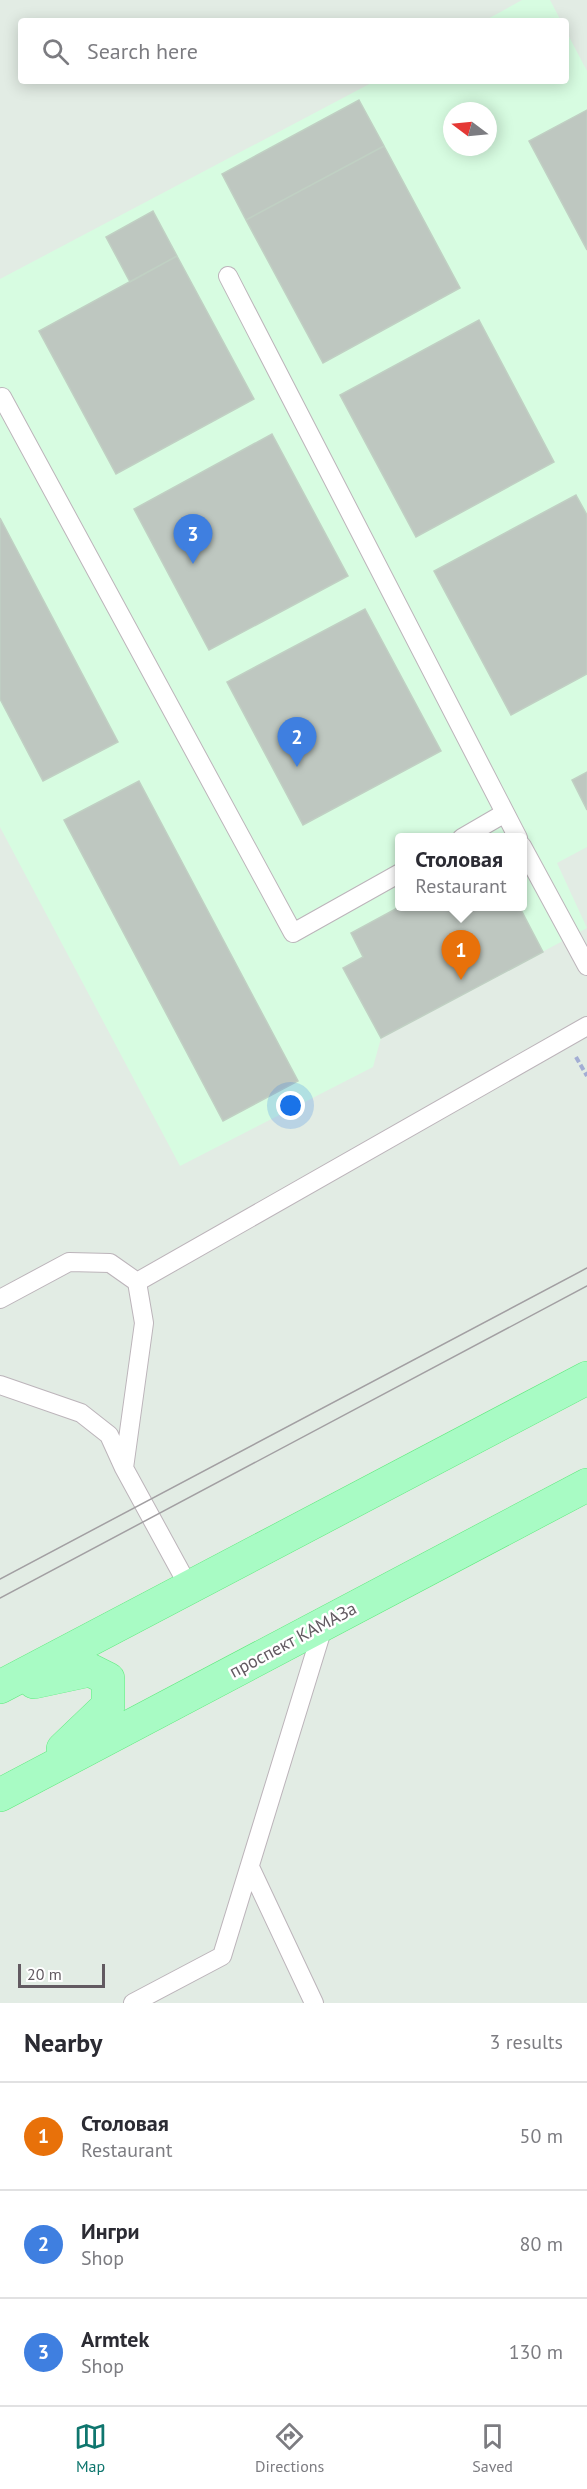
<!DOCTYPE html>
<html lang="en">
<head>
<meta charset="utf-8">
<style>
	body { margin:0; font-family:"PT Sans",sans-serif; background:#f7f7f7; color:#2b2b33 }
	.compass { position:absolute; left:443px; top:102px; width:54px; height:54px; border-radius:50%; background:#fff; box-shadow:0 3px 15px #0003; rotate:286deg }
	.scale { position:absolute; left:18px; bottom:15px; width:87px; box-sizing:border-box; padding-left:6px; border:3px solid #625a61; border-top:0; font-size:16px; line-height:21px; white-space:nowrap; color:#625a61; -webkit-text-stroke:4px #fff; paint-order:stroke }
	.you { position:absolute; left:291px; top:1106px; width:21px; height:21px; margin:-15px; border:4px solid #fff; border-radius:50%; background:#1a73e8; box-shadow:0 0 0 9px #1a73e833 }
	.badge { display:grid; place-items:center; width:39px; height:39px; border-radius:50%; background:#0f766e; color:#fff; font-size:20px; font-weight:700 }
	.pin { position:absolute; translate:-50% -50px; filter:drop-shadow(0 2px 3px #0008) }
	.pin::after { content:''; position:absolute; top:32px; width:21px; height:18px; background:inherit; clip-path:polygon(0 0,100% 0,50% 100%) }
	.popup { position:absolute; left:395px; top:833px; width:132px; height:78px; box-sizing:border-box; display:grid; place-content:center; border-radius:6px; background:#fff; filter:drop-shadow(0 2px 4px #0005); font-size:20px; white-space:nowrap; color:#7c7c81 }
	.popup b { font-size:22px; color:#2b2b33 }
	.popup::after { content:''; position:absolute; left:50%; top:100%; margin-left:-12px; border:12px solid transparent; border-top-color:#fff }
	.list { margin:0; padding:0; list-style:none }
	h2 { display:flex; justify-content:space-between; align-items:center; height:78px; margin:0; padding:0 24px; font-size:26px }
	h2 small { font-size:20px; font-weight:400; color:#7c7c81 }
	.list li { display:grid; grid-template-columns:39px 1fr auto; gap:18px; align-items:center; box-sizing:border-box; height:108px; padding:0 24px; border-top:2px solid #e1e1e2 }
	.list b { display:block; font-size:22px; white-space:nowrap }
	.list p { margin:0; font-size:20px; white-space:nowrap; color:#7c7c81 }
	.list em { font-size:20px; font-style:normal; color:#7c7c81 }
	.icon { flex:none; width:33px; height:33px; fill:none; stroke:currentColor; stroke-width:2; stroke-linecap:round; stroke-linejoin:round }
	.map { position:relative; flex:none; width:587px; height:2003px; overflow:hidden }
	.search { position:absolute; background:#fff; box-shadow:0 3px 15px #0003; left:18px; right:18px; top:18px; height:66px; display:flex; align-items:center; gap:15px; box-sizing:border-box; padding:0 21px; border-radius:6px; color:#7c7c81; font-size:22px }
	.sheet { height:402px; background:#fff }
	nav { display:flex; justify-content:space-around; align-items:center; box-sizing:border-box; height:84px; border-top:2px solid #e1e1e2; background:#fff; font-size:16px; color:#7c7c81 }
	nav a { display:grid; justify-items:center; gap:3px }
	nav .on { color:#0f766e }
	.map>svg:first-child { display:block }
	.commercial { fill:#d7fce1; fill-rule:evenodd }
	.building { fill:#bec7c0; stroke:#c0d0c3; stroke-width:1.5 }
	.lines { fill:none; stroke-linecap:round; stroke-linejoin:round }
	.lane-casing { stroke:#bcb4ba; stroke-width:20 }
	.primary-casing { stroke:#5dea7c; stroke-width:34 }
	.path { stroke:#a3aed4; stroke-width:4; stroke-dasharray:6 3; stroke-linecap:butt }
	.lane { stroke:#fff; stroke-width:18 }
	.primary { stroke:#a8fbc4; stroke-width:33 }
	.tram { stroke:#a29fa2; stroke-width:1.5 }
	.labels { text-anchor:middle; stroke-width:5; stroke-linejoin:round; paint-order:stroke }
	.street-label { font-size:18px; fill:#625a61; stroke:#fff }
</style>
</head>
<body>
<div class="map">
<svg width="587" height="2003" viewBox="0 0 587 2003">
	<rect width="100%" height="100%" fill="#e2ece4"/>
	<path class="commercial" d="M 522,0 L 550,0 L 561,21 L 484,21 Z
		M 566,31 L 587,71 L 587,772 L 572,780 L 587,810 L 587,847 L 557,863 L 587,928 L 381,1038 L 373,1067 L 180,1166 L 0,827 L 0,279 L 375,81 L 566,81 ZM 452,111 L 488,111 L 488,147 L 452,147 ZM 400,838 L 522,838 L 522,906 L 400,906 Z"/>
	<path class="building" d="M 359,100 L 384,146 L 246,220 L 222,174 Z
		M 587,110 L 587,250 L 529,141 Z
		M 384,146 L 460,288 L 323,363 L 246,220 Z
		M 153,211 L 177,256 L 130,282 L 106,237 Z
		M 177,256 L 254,399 L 116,474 L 39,331 Z
		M 479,320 L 554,462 L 416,537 L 340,395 Z
		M 272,434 L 348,576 L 209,650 L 134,509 Z
		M 576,495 L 587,515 L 587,674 L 511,715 L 434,571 Z
		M 0,518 L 118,742 L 43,781 L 0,699 Z
		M 365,609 L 441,751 L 303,825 L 227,682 Z
		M 587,772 L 587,810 L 572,780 Z
		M 139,781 L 298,1081 L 223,1121 L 64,820 Z
		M 401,906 L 519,906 L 543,952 L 381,1038 L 343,968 L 363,957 L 351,933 Z"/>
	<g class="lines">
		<g class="lane-casing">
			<path id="lane" d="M 228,276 L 518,838
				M 2,397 L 293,933 L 400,873
				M 462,838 L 505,813
				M 522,846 L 587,966
				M 137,1282 L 587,1026
				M 0,1299 L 69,1262 L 110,1263 L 137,1282 L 144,1323 L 124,1468
				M 0,1385 L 81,1413 L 109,1435 L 124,1468 L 189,1587
				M 250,1867 L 314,2003
				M 133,2003 L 222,1956 L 324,1624"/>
		</g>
		<g class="primary-casing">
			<path id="primary" d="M 34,1682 L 90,1670 L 108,1679 L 108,1706 L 63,1749
				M 0,1687 L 587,1378
				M 0,1795 L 587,1485"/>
		</g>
		<path class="path" d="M 576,1057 L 587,1076"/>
		<use href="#lane" class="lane"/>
		<use href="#primary" class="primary"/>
		<path class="tram" d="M 0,1579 L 587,1268
			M 0,1598 L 587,1286"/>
	</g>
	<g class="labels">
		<g class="street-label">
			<text transform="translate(293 1640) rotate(-28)" y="6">проспект КАМАЗа</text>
		</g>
	</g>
</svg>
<svg class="compass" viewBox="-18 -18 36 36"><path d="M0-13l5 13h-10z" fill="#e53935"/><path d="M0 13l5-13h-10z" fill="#7c7c81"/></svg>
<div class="scale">20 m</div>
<div class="you"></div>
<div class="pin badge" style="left:461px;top:980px;background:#e8710a">1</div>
<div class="popup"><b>Столовая</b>Restaurant</div>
<div class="pin badge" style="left:297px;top:767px;background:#3f7fe0">2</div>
<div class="pin badge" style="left:193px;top:564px;background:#3f7fe0">3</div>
<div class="search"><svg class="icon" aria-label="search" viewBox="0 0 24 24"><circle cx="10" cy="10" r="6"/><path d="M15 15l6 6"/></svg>Search here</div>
</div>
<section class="sheet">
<h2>Nearby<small>3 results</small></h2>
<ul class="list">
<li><span class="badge" style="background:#e8710a">1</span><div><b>Столовая</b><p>Restaurant</p></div><em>50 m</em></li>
<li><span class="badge" style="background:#3f7fe0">2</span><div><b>Ингри</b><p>Shop</p></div><em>80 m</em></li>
<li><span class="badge" style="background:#3f7fe0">3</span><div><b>Armtek</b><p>Shop</p></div><em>130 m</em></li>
</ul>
</section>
<nav>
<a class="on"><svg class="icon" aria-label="map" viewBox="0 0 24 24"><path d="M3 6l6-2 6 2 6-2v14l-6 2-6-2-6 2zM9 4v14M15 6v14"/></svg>Map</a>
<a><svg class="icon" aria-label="directions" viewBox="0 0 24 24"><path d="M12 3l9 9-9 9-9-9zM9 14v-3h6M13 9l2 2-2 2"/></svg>Directions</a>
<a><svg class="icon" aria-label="saved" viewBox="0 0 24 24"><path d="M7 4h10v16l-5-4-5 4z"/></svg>Saved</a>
</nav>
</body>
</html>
